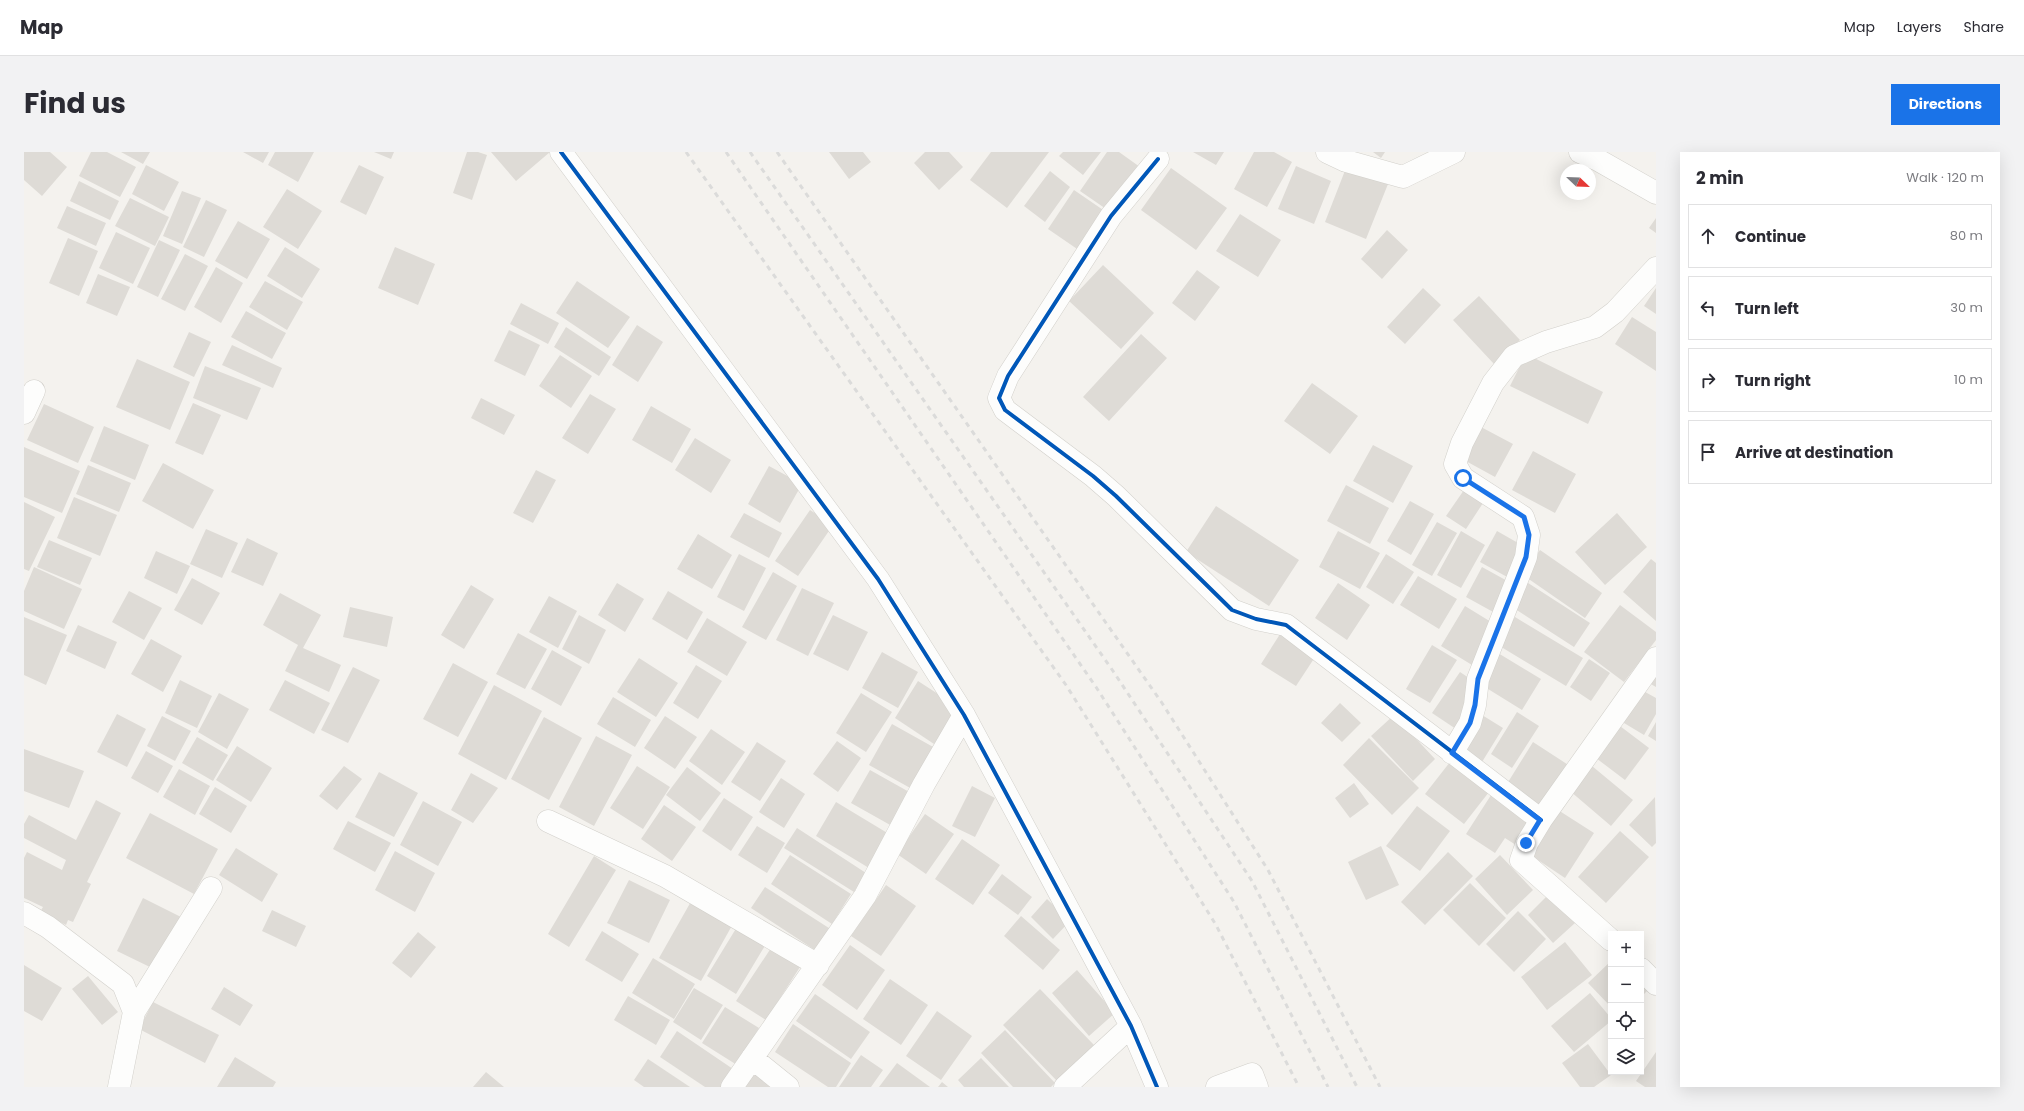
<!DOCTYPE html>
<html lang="en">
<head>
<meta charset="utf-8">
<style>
	body { margin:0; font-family:Poppins,sans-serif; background:#f2f2f3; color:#2b2b33 }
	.controls { position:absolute; right:12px; bottom:12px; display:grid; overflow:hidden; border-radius:0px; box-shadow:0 4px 16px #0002 }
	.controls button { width:36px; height:36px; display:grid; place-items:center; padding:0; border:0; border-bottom:1px solid #e1e1e2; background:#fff; color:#2b2b33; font:20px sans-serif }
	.compass { position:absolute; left:1536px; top:12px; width:36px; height:36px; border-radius:50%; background:#fff; box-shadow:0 4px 16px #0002; rotate:113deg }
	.stop { position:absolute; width:12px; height:12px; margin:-9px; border:3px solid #1a73e8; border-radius:50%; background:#fff }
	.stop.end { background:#1a73e8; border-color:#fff; box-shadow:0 1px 4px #0008 }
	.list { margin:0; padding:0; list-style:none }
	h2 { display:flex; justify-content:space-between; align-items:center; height:52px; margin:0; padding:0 16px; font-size:17px }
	h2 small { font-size:13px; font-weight:400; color:#7c7c81 }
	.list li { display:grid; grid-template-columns:26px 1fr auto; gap:12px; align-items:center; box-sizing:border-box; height:64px; margin:0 8px 8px; padding:0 8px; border:1px solid #e1e1e2; border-radius:0px }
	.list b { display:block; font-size:15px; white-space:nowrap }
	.list em { font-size:13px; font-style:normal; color:#7c7c81 }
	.icon { flex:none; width:22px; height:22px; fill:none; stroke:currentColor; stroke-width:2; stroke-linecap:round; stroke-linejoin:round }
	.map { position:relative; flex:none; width:1632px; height:935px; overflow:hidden; border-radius:0px }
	header { display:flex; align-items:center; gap:24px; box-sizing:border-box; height:56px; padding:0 20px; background:#fff; border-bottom:1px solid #e1e1e2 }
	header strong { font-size:19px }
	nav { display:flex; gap:22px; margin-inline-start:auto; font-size:14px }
	.intro { display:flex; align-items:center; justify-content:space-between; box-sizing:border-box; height:96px; padding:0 24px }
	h1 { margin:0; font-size:28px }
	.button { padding:10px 18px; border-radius:0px; background:#1a73e8; color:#fff; font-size:14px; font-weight:700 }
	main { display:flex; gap:24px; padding:0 24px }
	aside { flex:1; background:#fff; border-radius:0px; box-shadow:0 4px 16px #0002 }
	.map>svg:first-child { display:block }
	.building { fill:#dedbd6 }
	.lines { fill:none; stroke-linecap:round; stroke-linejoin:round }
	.minor-casing { stroke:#d2d0cb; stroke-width:23 }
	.minor { stroke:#fdfdfc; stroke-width:22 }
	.rail { stroke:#dbdbda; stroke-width:3; stroke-dasharray:5 5; stroke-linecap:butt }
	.cycleway-casing { stroke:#fff; stroke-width:6 }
	.cycleway { stroke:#0057b8; stroke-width:4 }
	.route { stroke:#1a73e8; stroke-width:5 }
</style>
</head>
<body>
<header>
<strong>Map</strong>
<nav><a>Map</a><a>Layers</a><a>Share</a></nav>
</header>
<div class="intro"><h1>Find us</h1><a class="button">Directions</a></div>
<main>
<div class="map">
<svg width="1632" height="935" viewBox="0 0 1632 935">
	<rect width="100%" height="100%" fill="#f4f2ee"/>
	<path class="building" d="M 0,0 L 26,0 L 43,15 L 18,44 L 0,28 Z
		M 67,0 L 83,0 L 112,15 L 96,45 L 55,24 Z
		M 97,0 L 126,0 L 119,12 Z
		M 219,0 L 245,0 L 239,11 Z
		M 251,0 L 290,0 L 274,30 L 244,13 Z
		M 350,0 L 370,0 L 367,7 Z
		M 443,0 L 454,0 L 463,3 L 448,48 L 429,41 Z
		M 467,0 L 526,0 L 492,29 Z
		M 805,0 L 839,0 L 847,10 L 825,27 Z
		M 901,0 L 925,0 L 939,15 L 915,38 L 890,11 Z
		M 967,0 L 1025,0 L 983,56 L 946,28 Z
		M 1039,0 L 1077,0 L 1059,23 L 1035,4 Z
		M 1083,0 L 1095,0 L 1116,15 L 1085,59 L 1056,39 Z
		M 1169,0 L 1200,0 L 1192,13 Z
		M 1230,0 L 1250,0 L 1268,10 L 1243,55 L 1210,37 Z
		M 1349,0 L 1361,0 L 1357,6 Z
		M 122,13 L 155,30 L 140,59 L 108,42 Z
		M 335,13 L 360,25 L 342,63 L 316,50 Z
		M 1272,14 L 1307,29 L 1290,72 L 1254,57 Z
		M 1147,16 L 1203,56 L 1172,98 L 1117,58 Z
		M 1322,16 L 1364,32 L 1342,87 L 1301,70 Z
		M 1026,19 L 1046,35 L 1021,70 L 1000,54 Z
		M 55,29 L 95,49 L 86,68 L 46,49 Z
		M 263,37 L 298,59 L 274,97 L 239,75 Z
		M 1050,38 L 1085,62 L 1059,101 L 1024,77 Z
		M 158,39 L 177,46 L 158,92 L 139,84 Z
		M 106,46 L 145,65 L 131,94 L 91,74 Z
		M 182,48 L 203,58 L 180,105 L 159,95 Z
		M 43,54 L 82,71 L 72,94 L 33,76 Z
		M 1216,62 L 1257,88 L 1234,125 L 1192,99 Z
		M 1632,66 L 1632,81 L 1625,76 Z
		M 214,69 L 246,87 L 223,127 L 191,109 Z
		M 1363,78 L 1384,98 L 1358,127 L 1337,107 Z
		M 92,80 L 126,96 L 109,132 L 75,116 Z
		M 44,86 L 74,99 L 55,144 L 25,131 Z
		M 135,88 L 156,98 L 134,145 L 113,135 Z
		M 261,95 L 296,117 L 278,146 L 243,124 Z
		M 371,95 L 411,112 L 394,153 L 354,136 Z
		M 161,102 L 184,114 L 161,159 L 137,147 Z
		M 1079,113 L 1130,161 L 1097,197 L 1045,149 Z
		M 192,115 L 219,131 L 197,171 L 170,155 Z
		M 1173,118 L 1196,135 L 1171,169 L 1148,151 Z
		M 74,122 L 106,135 L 93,164 L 62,151 Z
		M 241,129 L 279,150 L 263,178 L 225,155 Z
		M 553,129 L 606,165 L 584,196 L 532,161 Z
		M 1399,136 L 1417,153 L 1381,192 L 1363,175 Z
		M 1632,136 L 1632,162 L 1620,154 Z
		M 1455,144 L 1496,188 L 1470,212 L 1429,168 Z
		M 497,151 L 535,171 L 524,192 L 486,172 Z
		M 222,159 L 262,181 L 248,207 L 207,185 Z
		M 1608,165 L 1632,180 L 1632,219 L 1591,192 Z
		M 613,173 L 639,190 L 614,230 L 588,213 Z
		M 542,175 L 587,205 L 575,224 L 530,195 Z
		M 485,178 L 516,193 L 501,224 L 470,209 Z
		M 165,180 L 187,190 L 170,225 L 149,215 Z
		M 1117,182 L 1143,206 L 1085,269 L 1059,245 Z
		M 208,193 L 258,216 L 249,236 L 198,213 Z
		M 1502,202 L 1579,240 L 1564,272 L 1486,234 Z
		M 536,203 L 568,224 L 547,256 L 515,234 Z
		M 113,207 L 166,230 L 146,278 L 92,255 Z
		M 181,214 L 237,236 L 223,268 L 169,246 Z
		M 1288,231 L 1334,264 L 1306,302 L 1260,269 Z
		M 566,242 L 592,257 L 564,302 L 538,286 Z
		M 457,246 L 491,263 L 480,283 L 447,266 Z
		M 169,251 L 197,263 L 179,303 L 151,291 Z
		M 20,252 L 70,275 L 54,311 L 3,288 Z
		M 627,254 L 667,277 L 648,311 L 608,288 Z
		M 80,274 L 125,293 L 111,328 L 66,309 Z
		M 1457,275 L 1489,292 L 1471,325 L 1440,308 Z
		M 671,286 L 707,308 L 687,341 L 651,318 Z
		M 1349,293 L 1389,314 L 1369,351 L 1329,329 Z
		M 0,295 L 56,319 L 38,361 L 0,345 Z
		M 1509,299 L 1552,322 L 1531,361 L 1488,338 Z
		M 139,311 L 190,338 L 169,377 L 118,349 Z
		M 64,313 L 107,331 L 95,360 L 52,342 Z
		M 745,314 L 778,332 L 756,371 L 724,352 Z
		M 512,318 L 532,328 L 509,371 L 489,361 Z
		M 1322,333 L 1365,356 L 1346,392 L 1303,369 Z
		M 1440,338 L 1459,351 L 1442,377 L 1422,364 Z
		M 50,345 L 93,363 L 76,404 L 33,386 Z
		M 1386,349 L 1410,362 L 1387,403 L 1363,389 Z
		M 0,350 L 31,365 L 5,419 L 0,417 Z
		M 1192,354 L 1275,408 L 1245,454 L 1162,400 Z
		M 786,358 L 809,373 L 774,424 L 751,409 Z
		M 720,361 L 758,381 L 745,406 L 706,385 Z
		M 1593,361 L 1623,395 L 1581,433 L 1551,400 Z
		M 1413,370 L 1433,381 L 1408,424 L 1388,413 Z
		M 182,377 L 214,391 L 198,426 L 166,412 Z
		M 1314,379 L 1356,401 L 1336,437 L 1295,415 Z
		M 1437,379 L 1461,393 L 1437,436 L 1413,423 Z
		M 1473,379 L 1503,396 L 1485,426 L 1456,410 Z
		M 674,382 L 708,403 L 688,437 L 653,417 Z
		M 223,386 L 254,401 L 239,434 L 207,420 Z
		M 25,388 L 68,406 L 56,433 L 13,415 Z
		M 1516,398 L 1578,441 L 1561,466 L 1499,423 Z
		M 132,399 L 166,414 L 153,442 L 120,426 Z
		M 715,402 L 742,416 L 720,459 L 693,445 Z
		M 1362,402 L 1390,420 L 1369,452 L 1342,435 Z
		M 1627,407 L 1632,411 L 1632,469 L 1599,440 Z
		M 10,415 L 58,437 L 40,477 L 0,459 L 0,439 Z
		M 1458,415 L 1487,431 L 1471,461 L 1442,445 Z
		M 749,420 L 773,434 L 742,488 L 718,475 Z
		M 1394,424 L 1433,447 L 1415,477 L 1376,453 Z
		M 168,426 L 196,441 L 178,473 L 150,458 Z
		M 1501,429 L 1566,471 L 1550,495 L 1485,453 Z
		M 593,431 L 620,447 L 601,480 L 574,463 Z
		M 1314,431 L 1346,453 L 1323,488 L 1291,466 Z
		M 447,433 L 470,447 L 440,497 L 417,483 Z
		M 778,436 L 810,451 L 784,504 L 752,488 Z
		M 105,439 L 138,456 L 120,488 L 88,470 Z
		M 644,439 L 679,460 L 663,488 L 628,467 Z
		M 256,441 L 297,463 L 279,496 L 317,513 L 305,540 L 261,519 L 274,493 L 239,473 Z
		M 525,444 L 553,459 L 534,496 L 505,480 Z
		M 1596,453 L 1632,480 L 1632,488 L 1600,530 L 1560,500 Z
		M 1441,454 L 1472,473 L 1448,513 L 1417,494 Z
		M 326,455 L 369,465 L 363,495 L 319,485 Z
		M 555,463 L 582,478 L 565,512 L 538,497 Z
		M 809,463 L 844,480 L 824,519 L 789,502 Z
		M 0,465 L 43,483 L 22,533 L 0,523 Z
		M 1491,465 L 1559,506 L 1542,534 L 1474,493 Z
		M 683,466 L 723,490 L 703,524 L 663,500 Z
		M 54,473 L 93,490 L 81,517 L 42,499 Z
		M 1258,479 L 1293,502 L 1272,534 L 1237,512 Z
		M 494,481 L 523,497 L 501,537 L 472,522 Z
		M 127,487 L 158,504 L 139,540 L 107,522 Z
		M 1408,493 L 1433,508 L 1406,551 L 1382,537 Z
		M 528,498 L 558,515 L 537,554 L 507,537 Z
		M 858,500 L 894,520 L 874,556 L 838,536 Z
		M 1474,501 L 1517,527 L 1498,558 L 1456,532 Z
		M 615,506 L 654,531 L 632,565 L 593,540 Z
		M 1565,507 L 1586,521 L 1567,549 L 1546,535 Z
		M 429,511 L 464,530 L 434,585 L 399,567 Z
		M 1632,512 L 1632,535 L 1623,530 Z
		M 672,513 L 698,529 L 674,567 L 649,551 Z
		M 329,515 L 356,528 L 324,591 L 297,578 Z
		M 1436,520 L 1445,526 L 1449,548 L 1432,577 L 1408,561 Z
		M 156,528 L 188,544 L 173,576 L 141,561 Z
		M 261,528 L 306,551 L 290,582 L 245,558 Z
		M 894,529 L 934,555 L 910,592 L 871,566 Z
		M 470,533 L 518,559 L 482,628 L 434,602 Z
		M 1614,536 L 1632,546 L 1632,562 L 1620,583 L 1595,568 Z
		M 195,541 L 225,557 L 203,597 L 174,580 Z
		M 837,541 L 868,560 L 842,600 L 812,581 Z
		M 589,545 L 627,568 L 611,595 L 573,572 Z
		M 1316,551 L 1337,571 L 1318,590 L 1297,571 Z
		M 1493,560 L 1515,574 L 1488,616 L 1467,602 Z
		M 93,562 L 122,577 L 103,615 L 73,600 Z
		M 1370,563 L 1411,607 L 1389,629 L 1347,584 Z
		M 1458,563 L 1479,576 L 1458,610 L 1437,597 Z
		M 138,564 L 167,579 L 151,609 L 123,594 Z
		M 641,564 L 673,585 L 651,617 L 620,596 Z
		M 520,565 L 558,586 L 525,648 L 487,627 Z
		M 1632,570 L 1632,589 L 1624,584 Z
		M 1592,571 L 1625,596 L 1601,628 L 1568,603 Z
		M 868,572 L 911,596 L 888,637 L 845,613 Z
		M 687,577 L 721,600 L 698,633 L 665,609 Z
		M 572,584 L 608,603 L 570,674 L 535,655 Z
		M 173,585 L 204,603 L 189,629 L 158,611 Z
		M 1345,586 L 1395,636 L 1368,663 L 1319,613 Z
		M 813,589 L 837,606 L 814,640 L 789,622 Z
		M 733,590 L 762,609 L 736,649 L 707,630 Z
		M 1509,590 L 1549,616 L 1521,660 L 1481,635 Z
		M 213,594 L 248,616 L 227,650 L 192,628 Z
		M 0,597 L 60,619 L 45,656 L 0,639 Z
		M 122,599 L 149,614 L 134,641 L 107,626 Z
		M 1426,610 L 1465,640 L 1440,672 L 1401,642 Z
		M 320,614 L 338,627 L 313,658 L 295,644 Z
		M 613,614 L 646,635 L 619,677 L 586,656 Z
		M 1568,614 L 1609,648 L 1587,674 L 1546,639 Z
		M 663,615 L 697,641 L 676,669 L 642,643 Z
		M 155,617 L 186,634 L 171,663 L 139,645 Z
		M 846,618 L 887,641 L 868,674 L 827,651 Z
		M 355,620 L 394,641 L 370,685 L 331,665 Z
		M 447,621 L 474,636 L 449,671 L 427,658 Z
		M 757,626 L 781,642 L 760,676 L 735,660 Z
		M 1330,631 L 1345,652 L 1326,666 L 1311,646 Z
		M 948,634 L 971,646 L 951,685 L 928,674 Z
		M 191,635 L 223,654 L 207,681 L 175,662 Z
		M 1469,640 L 1511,672 L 1495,695 L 1481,686 L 1471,701 L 1442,682 Z
		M 1631,645 L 1632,691 L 1628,695 L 1605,673 Z
		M 700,646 L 729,665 L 707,699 L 678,679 Z
		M 72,648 L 97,661 L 63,730 L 67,732 L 49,770 L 44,768 L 42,773 L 16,760 L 19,755 L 0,746 L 0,706 L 3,700 L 38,718 L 42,708 L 0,686 L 0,672 L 5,663 L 52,688 Z
		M 399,649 L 438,670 L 414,714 L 376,693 Z
		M 812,650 L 865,682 L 845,716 L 792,684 Z
		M 640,653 L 672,675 L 648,709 L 617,687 Z
		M 1393,654 L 1426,679 L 1396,719 L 1362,694 Z
		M 1534,658 L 1570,681 L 1541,726 L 1505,702 Z
		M 126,661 L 194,697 L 170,742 L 102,706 Z
		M 901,662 L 930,682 L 902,722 L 873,702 Z
		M 324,669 L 367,691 L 351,720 L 309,697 Z
		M 733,674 L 761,691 L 743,721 L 714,703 Z
		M 773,676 L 842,721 L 830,740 L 760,696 Z
		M 1596,679 L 1625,705 L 1582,751 L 1554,725 Z
		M 938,687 L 976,713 L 949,753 L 911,727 Z
		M 1357,694 L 1375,733 L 1342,748 L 1324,710 Z
		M 212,696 L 254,722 L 238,750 L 195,723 Z
		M 371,699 L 411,721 L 391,760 L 351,738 Z
		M 1424,700 L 1449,724 L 1401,773 L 1377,750 Z
		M 766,703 L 827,742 L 808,772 L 747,732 Z
		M 1476,703 L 1509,738 L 1483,763 L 1451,727 Z
		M 570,704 L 592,718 L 545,795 L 524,782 Z
		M 978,722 L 1008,745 L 994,763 L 964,741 Z
		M 605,728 L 646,748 L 625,791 L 583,771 Z
		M 1446,731 L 1482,766 L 1455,794 L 1419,758 Z
		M 862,733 L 892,754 L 857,804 L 827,784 Z
		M 741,735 L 808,778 L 794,800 L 727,756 Z
		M 1525,742 L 1551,771 L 1529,791 L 1504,763 Z
		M 119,746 L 157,765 L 130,817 L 93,799 Z
		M 669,746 L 710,770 L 677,829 L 635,806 Z
		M 1023,747 L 1046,769 L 1029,787 L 1007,765 Z
		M 248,758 L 282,774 L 272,795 L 238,779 Z
		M 1494,759 L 1522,787 L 1490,820 L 1462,792 Z
		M 997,764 L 1036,798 L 1019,818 L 980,784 Z
		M 716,770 L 745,787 L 712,842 L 683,824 Z
		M 578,779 L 615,802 L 598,830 L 561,808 Z
		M 394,780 L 412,795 L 387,826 L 368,811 Z
		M 1541,790 L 1568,823 L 1523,858 L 1497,825 Z
		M 826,793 L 861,818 L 833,858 L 798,833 Z
		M 747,796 L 776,815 L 742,868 L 712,849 Z
		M 629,806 L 671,832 L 650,867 L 608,841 Z
		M 1587,809 L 1587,855 L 1564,831 Z
		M 0,813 L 38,836 L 18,869 L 0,859 Z
		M 1053,818 L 1091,861 L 1065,884 L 1028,841 Z
		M 64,824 L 94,860 L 78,873 L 48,837 Z
		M 1617,826 L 1626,836 L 1617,845 Z
		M 866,827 L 904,853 L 877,893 L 839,867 Z
		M 200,835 L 229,853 L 216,874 L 187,857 Z
		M 670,836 L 699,853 L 677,888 L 649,870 Z
		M 1016,837 L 1070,893 L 1033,929 L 979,873 Z
		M 1566,841 L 1587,866 L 1587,869 L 1550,900 L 1527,874 Z
		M 791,842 L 846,880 L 827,907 L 772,869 Z
		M 604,844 L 646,868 L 632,893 L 590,868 Z
		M 129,850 L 195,883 L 181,911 L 115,877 Z
		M 701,855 L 735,876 L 713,913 L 678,891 Z
		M 913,859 L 948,884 L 917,928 L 882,904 Z
		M 769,872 L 827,911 L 812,935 L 804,935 L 751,900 Z
		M 981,878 L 1031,931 L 1027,935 L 989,935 L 957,901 Z
		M 653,879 L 709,917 L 697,935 L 681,935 L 636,905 Z
		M 1564,892 L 1587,923 L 1570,935 L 1556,935 L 1538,911 Z
		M 1632,900 L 1632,935 L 1621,935 L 1612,929 Z
		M 837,903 L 859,918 L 847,935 L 815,935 Z
		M 211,905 L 252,930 L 249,935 L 193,935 Z
		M 957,906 L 985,935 L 940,935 L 934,928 Z
		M 624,907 L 666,935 L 620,935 L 610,928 Z
		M 873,911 L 906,935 L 855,935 Z
		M 727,917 L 749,935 L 718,935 Z
		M 462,920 L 480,935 L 449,935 Z
		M 918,930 L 924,935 L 914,935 Z"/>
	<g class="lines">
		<g class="minor-casing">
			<path id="minor" d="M 537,0 L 854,427 L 940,563 L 1107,874 L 1133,935
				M 1303,0 L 1322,9 L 1379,25 L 1430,0
				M 1556,0 L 1574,8 L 1632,41
				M 1134,7 L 1087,64 L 984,224 L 975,246 L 981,258 L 1069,324 L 1092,344 L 1208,458 L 1232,467 L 1262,473 L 1517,668
				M 0,261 L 10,239
				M 1428,601 L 1446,571 L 1451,553 L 1454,527 L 1502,405 L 1505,383 L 1499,365 L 1439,326 L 1431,312 L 1438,291 L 1469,231 L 1490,204 L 1522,190 L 1571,175 L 1591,160 L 1632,116
				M 524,669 L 641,724 L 794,813
				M 0,761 L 24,775 L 99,832 L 110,860 L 95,935
				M 1587,788 L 1497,708 L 1503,691 L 1517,668 L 1632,506
				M 1617,817 L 1632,832
				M 110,860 L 187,736
				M 728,906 L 764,935
				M 708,935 L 841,744 L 900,632 L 940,563
				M 1041,935 L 1107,874
				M 1193,935 L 1228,922 L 1233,935"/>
		</g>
		<use href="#minor" class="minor"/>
		<path class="rail" d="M 662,0 L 1042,533 L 1192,773 L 1275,935
			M 702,0 L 1072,535 L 1210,750 L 1304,935
			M 726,0 L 1089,519 L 1228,729 L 1333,935
			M 753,0 L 1138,551 L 1244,718 L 1356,935"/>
		<g class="cycleway-casing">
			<path id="cycleway" d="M 537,0 L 854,427 L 940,563 L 1107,874 L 1133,935
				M 1134,7 L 1087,64 L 984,224 L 975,246 L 981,258 L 1069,324 L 1092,344 L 1208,458 L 1232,467 L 1262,473 L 1517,668"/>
		</g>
		<use href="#cycleway" class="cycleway"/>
	</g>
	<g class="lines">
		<path class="route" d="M 1439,326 L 1500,365 L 1505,383 L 1502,405 L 1454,527 L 1451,553 L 1446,571 L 1428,601 L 1516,668 L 1502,691"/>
	</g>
</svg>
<div class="controls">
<button>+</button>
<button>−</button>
<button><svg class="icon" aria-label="locate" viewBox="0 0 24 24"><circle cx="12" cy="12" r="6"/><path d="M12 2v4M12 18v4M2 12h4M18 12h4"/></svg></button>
<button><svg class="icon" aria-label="layers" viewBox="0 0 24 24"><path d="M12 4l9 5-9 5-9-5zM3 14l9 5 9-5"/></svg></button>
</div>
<svg class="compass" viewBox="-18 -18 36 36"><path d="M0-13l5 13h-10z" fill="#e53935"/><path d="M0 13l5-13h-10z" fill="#7c7c81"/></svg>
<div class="stop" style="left:1439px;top:326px"></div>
<div class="stop end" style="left:1502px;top:691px"></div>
</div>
<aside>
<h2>2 min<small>Walk · 120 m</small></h2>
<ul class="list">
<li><svg class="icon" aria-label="ahead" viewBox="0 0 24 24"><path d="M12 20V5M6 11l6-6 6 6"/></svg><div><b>Continue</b></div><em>80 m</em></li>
<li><svg class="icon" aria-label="left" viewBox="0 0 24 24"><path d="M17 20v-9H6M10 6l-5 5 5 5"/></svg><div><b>Turn left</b></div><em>30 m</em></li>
<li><svg class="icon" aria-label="right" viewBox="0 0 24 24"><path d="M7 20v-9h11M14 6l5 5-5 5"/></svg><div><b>Turn right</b></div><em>10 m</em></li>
<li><svg class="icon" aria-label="arrive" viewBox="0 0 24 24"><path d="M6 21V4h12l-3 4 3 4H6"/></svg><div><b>Arrive at destination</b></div></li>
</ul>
</aside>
</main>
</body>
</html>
